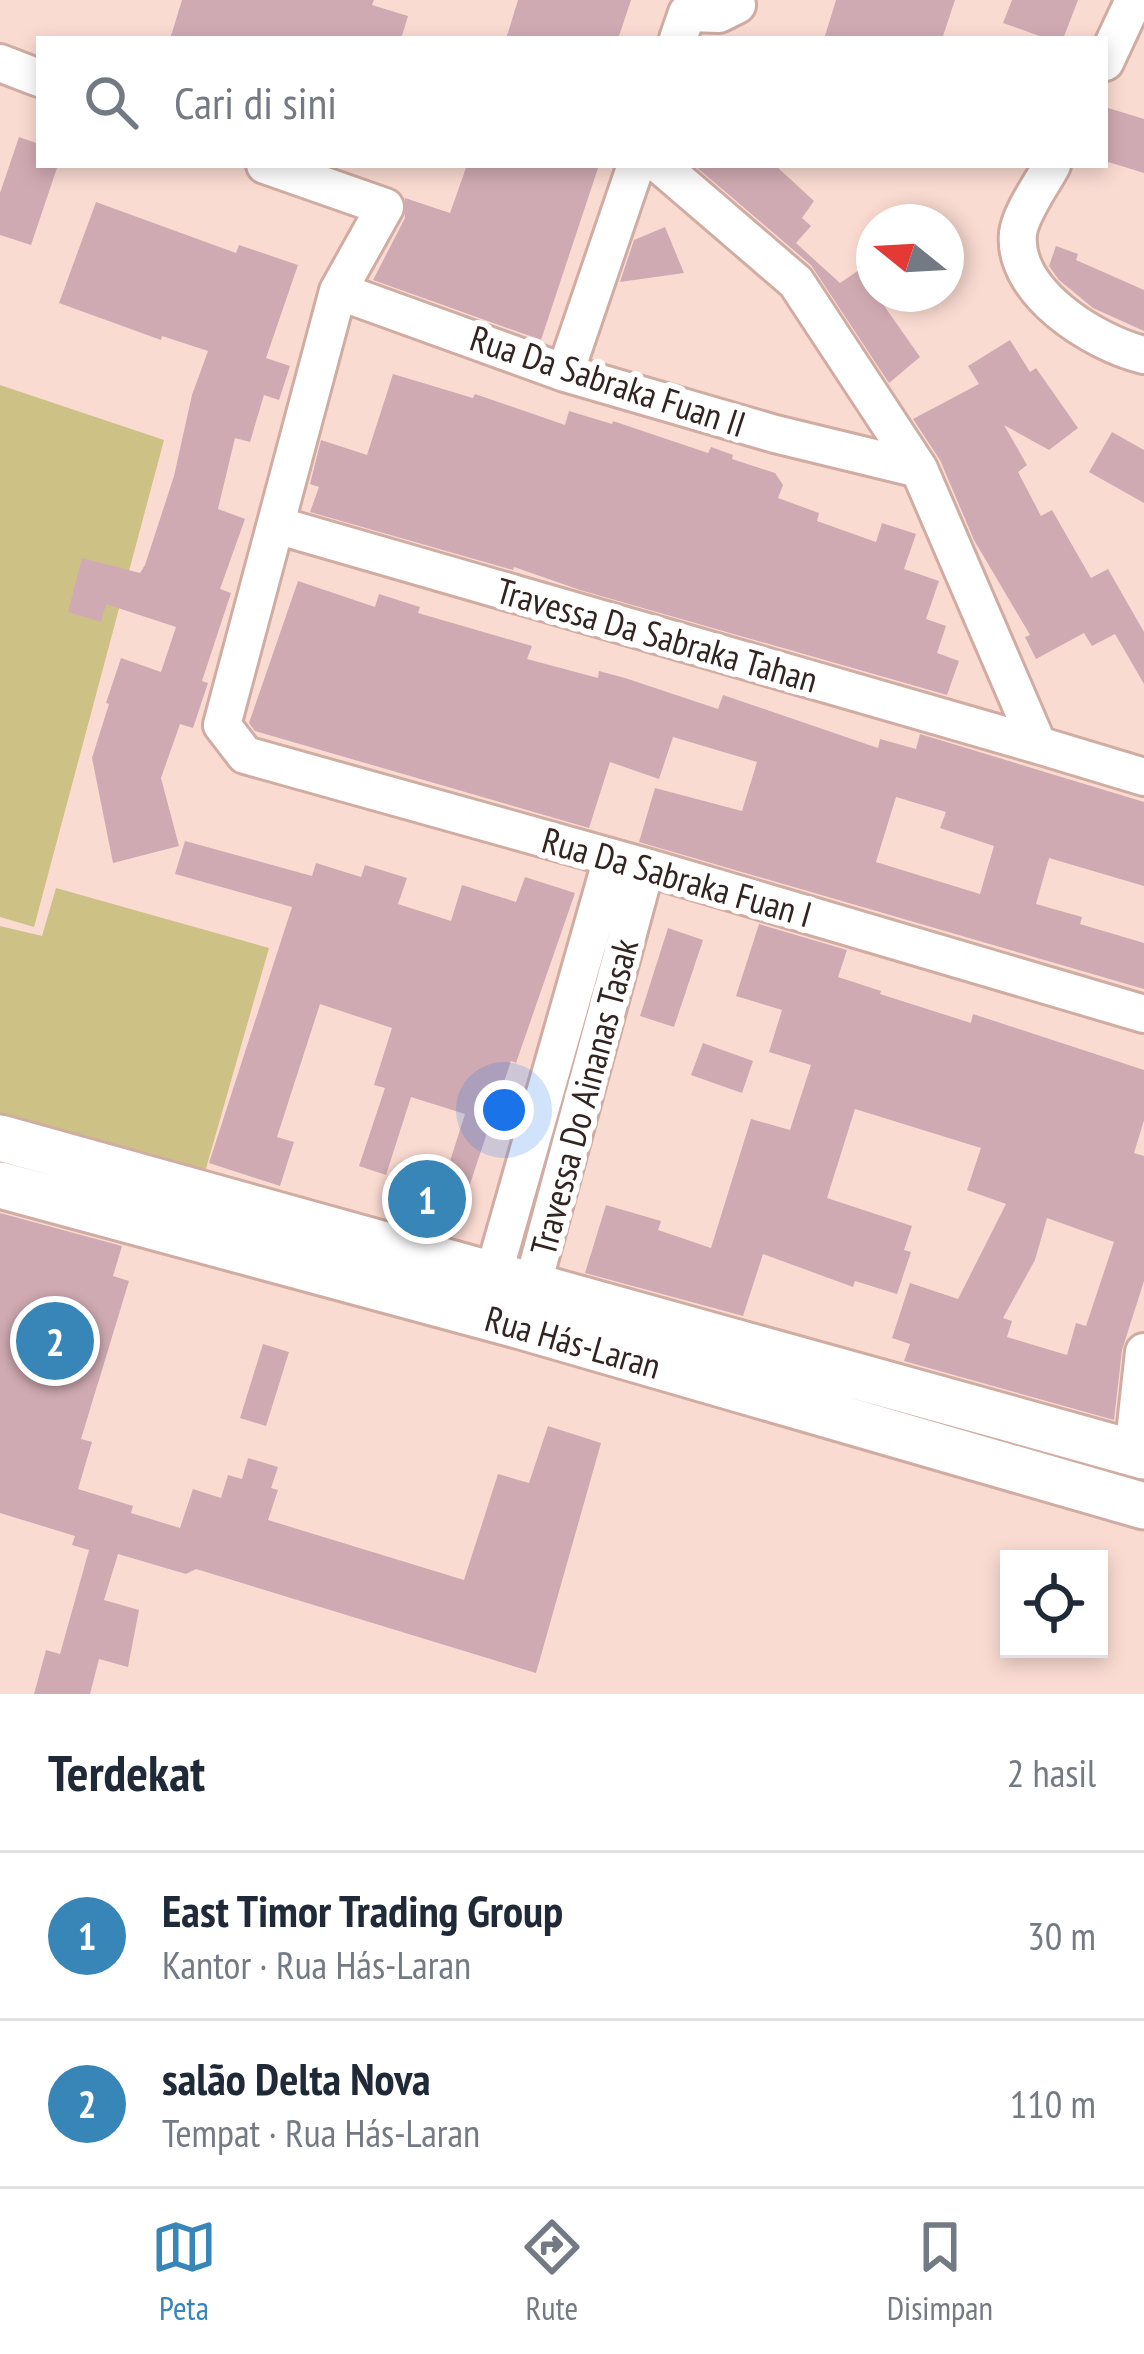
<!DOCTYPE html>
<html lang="id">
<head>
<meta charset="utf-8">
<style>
	body { margin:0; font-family:"PT Sans Narrow",sans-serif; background:#f6f6f7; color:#1f2937 }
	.controls { position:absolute; right:36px; bottom:36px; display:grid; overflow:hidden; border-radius:0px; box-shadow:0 6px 18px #0003 }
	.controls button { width:108px; height:108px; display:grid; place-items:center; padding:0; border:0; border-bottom:3px solid #e0e1e3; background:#fff; color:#1f2937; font:60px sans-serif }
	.compass { position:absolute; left:856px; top:204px; width:108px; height:108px; border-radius:50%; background:#fff; box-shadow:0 6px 18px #0003; rotate:288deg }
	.you { position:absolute; left:504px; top:1110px; width:42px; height:42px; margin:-30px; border:9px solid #fff; border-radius:50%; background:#1a73e8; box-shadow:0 0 0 18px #1a73e833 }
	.badge { display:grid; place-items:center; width:78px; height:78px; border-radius:50%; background:#3885b8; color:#fff; font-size:39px; font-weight:700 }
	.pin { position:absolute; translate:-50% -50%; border:6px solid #fff; box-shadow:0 3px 12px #0006 }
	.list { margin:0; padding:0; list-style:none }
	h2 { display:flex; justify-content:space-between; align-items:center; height:156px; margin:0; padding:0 48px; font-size:51px }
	h2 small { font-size:39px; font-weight:400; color:#747a83 }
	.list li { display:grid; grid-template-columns:78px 1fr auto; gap:36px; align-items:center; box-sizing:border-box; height:168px; padding:0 48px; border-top:3px solid #e0e1e3 }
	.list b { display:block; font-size:45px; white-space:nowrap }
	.list p { margin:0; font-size:39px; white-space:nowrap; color:#747a83 }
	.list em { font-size:39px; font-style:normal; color:#747a83 }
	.icon { flex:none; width:66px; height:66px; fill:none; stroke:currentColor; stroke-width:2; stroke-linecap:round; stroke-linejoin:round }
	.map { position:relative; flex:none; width:1144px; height:1694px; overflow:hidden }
	.search { position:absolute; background:#fff; box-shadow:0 6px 18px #0003; left:36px; right:36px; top:36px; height:132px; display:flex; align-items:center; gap:30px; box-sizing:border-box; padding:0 42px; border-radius:0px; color:#747a83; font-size:45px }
	.sheet { height:492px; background:#fff }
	nav { display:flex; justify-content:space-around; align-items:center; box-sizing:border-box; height:168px; border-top:3px solid #e0e1e3; background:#fff; font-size:33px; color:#747a83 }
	nav a { display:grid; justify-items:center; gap:6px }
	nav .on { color:#3885b8 }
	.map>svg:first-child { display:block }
	.green { fill:#cdc186 }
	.building { fill:#d0aab2; fill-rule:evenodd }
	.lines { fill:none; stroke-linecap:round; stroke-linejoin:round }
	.minor-casing { stroke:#d0aca2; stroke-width:42 }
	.major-casing { stroke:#d0aca2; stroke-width:51 }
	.minor { stroke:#fff; stroke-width:36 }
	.major { stroke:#fff; stroke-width:45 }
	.labels { text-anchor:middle; stroke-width:12; stroke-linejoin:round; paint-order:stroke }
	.street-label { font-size:36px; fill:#322420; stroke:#fff }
</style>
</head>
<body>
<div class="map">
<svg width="1144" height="1694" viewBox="0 0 1144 1694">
	<rect width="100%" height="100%" fill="#fadbd2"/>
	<path class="green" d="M 0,385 L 164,440 L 34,927 L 0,917 Z
		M 56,888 L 269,948 L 203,1179 L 0,1119 L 0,926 L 42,936 Z"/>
	<path class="building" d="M 182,0 L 374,0 L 372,5 L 408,16 L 401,39 L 170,39 Z
		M 518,0 L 631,0 L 618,39 L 506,39 Z
		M 836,0 L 955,0 L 942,39 L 824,39 Z
		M 1012,0 L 1078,0 L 1063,39 L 1048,39 L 1003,23 Z
		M 1105,107 L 1144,119 L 1144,173 L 1105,161 Z
		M 19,137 L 39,144 L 39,165 L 58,165 L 31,245 L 0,235 L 0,193 Z
		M 467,165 L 599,165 L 541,340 L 373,280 L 405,218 L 405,198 L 450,213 Z
		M 694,165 L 775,165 L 814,201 L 802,218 L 811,226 L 796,243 L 840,283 L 859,270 L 920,357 L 889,383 L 811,265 Z
		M 96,202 L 236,253 L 239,245 L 298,265 L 266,358 L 290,366 L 279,400 L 264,395 L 250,442 L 235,438 L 218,509 L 245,519 L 220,589 L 231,593 L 202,681 L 208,683 L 193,728 L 180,724 L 161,778 L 179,846 L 113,863 L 92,758 L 109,704 L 106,703 L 121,658 L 161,672 L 176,627 L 106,604 L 101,622 L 68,612 L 82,558 L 140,573 L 145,565 L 174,476 L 192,395 L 208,351 L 162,336 L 161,340 L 59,303 Z
		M 665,227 L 684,273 L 620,282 L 634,240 Z
		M 1056,246 L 1078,254 L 1076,260 L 1144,290 L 1144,331 L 1093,308 L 1059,280 L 1049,266 Z
		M 1010,340 L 1030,372 L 1036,368 L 1078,428 L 1049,450 L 1004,425 L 1027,465 L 1018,472 L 1041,516 L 1052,510 L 1091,578 L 1108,569 L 1144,632 L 1144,684 L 1115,634 L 1092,646 L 1084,633 L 1036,659 L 1025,637 L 1030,635 L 974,540 L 940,460 L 913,419 L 979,384 L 968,366 Z
		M 393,374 L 473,398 L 475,394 L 565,425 L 569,411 L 612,424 L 613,421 L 708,453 L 711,447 L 733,455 L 732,459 L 775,473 L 783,485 L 778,498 L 819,513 L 817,521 L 876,542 L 882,523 L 916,534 L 904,569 L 939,581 L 926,619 L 946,626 L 937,653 L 959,661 L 947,695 L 580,590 L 514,567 L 513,570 L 310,512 L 319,487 L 310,484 L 321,440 L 367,455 Z
		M 1112,432 L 1144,450 L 1144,503 L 1089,472 Z
		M 298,581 L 375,607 L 379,594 L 420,607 L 418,613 L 532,646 L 527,659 L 598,678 L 599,671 L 625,678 L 718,709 L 723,695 L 878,748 L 880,739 L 916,749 L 920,734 L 1144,802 L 1144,886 L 1049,858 L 1036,904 L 1082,917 L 1080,924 L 1144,943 L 1144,989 L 639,842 L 655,788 L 742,811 L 757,762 L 673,737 L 659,779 L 610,762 L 589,828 L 255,731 L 249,723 ZM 896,797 L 946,812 L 940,828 L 994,846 L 980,894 L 876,862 Z
		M 185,841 L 312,876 L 316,863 L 361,877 L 365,865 L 407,878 L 398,904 L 451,921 L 462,885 L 516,902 L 525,877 L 575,893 L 516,1063 L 511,1061 L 453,1235 L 385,1213 L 401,1163 L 445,1177 L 465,1114 L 411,1097 L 386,1175 L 359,1166 L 385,1088 L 374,1085 L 392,1028 L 320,1004 L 277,1137 L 294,1142 L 280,1186 L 209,1163 L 292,907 L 175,874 Z
		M 759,924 L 847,950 L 838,977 L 881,991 L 880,994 L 971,1023 L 973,1014 L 1144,1070 L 1144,1120 L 1134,1153 L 1144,1156 L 1144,1281 L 1122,1350 L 1114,1420 L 904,1361 L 910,1344 L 892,1338 L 910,1283 L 958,1299 L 1006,1204 L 967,1190 L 981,1148 L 855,1109 L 827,1198 L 912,1226 L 904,1250 L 911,1252 L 897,1294 L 855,1281 L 853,1287 L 763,1254 L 743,1316 L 585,1273 L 606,1205 L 661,1221 L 658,1230 L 711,1248 L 751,1119 L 790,1130 L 811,1065 L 769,1052 L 782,1010 L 736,996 ZM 1047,1218 L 1114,1242 L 1086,1326 L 1076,1323 L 1067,1355 L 1007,1337 L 1012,1321 L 1003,1318 L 1035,1260 Z
		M 668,928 L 703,940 L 674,1027 L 640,1016 Z
		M 703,1043 L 753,1061 L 742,1093 L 691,1075 Z
		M 0,1213 L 122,1246 L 113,1276 L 129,1281 L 81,1439 L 92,1442 L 78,1489 L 133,1506 L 131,1513 L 180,1528 L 193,1489 L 221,1498 L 228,1475 L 242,1479 L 248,1458 L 278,1467 L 271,1488 L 278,1490 L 268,1520 L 464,1580 L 498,1474 L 529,1483 L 548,1426 L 601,1443 L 536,1673 L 196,1569 L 186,1574 L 118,1554 L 104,1600 L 139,1610 L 128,1667 L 99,1659 L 90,1694 L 34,1694 L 46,1650 L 60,1654 L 89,1550 L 72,1545 L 75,1536 L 0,1513 Z
		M 263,1344 L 289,1352 L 266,1426 L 240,1418 Z"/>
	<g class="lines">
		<g class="minor-casing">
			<path id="minor" d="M 678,39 L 687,13 L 719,14 L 737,5 L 733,0
				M 1105,62 L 1134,0
				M 0,63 L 39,78
				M 265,165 L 385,207 L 338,291
				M 660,165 L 796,282 L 919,469
				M 1052,165 C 1042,184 1021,212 1018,233 C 1012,292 1094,343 1144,355
				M 565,373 L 636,165
				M 276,525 L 1038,745
				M 1144,777 L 1038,745 L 919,469 L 775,434 L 565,373 L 338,291 L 222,725 L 245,755 L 646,867 L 1144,1014
				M 486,1300 L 612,858
				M 526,1309 L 646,867
				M 1133,1453 L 1144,1352"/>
		</g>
		<g class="major-casing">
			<path id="major" d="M 0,1138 L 1144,1456
				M 0,1185 L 521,1326 L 1144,1506"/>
		</g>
		<use href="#minor" class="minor"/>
		<use href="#major" class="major"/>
	</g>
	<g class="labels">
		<g class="street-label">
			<text transform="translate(608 381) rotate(18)" y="13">Rua Da Sabraka Fuan II</text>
			<text transform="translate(657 635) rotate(16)" y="13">Travessa Da Sabraka Tahan</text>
			<text transform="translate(677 877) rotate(16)" y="13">Rua Da Sabraka Fuan I</text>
			<text transform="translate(584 1097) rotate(-75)" y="13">Travessa Do Ainanas Tasak</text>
			<text transform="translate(573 1342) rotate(16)" y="13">Rua Hás-Laran</text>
		</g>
	</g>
</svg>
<div class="controls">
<button><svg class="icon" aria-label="locate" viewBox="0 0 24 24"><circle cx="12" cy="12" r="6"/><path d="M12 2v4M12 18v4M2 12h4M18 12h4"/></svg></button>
</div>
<svg class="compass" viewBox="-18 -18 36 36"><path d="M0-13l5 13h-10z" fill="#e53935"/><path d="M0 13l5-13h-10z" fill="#747a83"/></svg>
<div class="you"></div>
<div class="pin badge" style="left:427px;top:1199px">1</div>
<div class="pin badge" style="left:55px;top:1341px">2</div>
<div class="search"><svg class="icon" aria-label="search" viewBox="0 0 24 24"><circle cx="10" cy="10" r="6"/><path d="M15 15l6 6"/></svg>Cari di sini</div>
</div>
<section class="sheet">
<h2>Terdekat<small>2 hasil</small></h2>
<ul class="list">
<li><span class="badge">1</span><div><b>East Timor Trading Group</b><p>Kantor · Rua Hás-Laran</p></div><em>30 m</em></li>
<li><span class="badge">2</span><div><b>salão Delta Nova</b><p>Tempat · Rua Hás-Laran</p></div><em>110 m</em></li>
</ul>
</section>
<nav>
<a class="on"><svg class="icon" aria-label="map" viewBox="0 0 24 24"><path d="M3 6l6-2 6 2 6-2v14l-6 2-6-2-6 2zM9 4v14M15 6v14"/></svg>Peta</a>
<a><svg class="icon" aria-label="directions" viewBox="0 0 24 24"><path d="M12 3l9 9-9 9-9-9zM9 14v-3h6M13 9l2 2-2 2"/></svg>Rute</a>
<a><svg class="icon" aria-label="saved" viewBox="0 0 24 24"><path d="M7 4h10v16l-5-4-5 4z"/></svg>Disimpan</a>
</nav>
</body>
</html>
